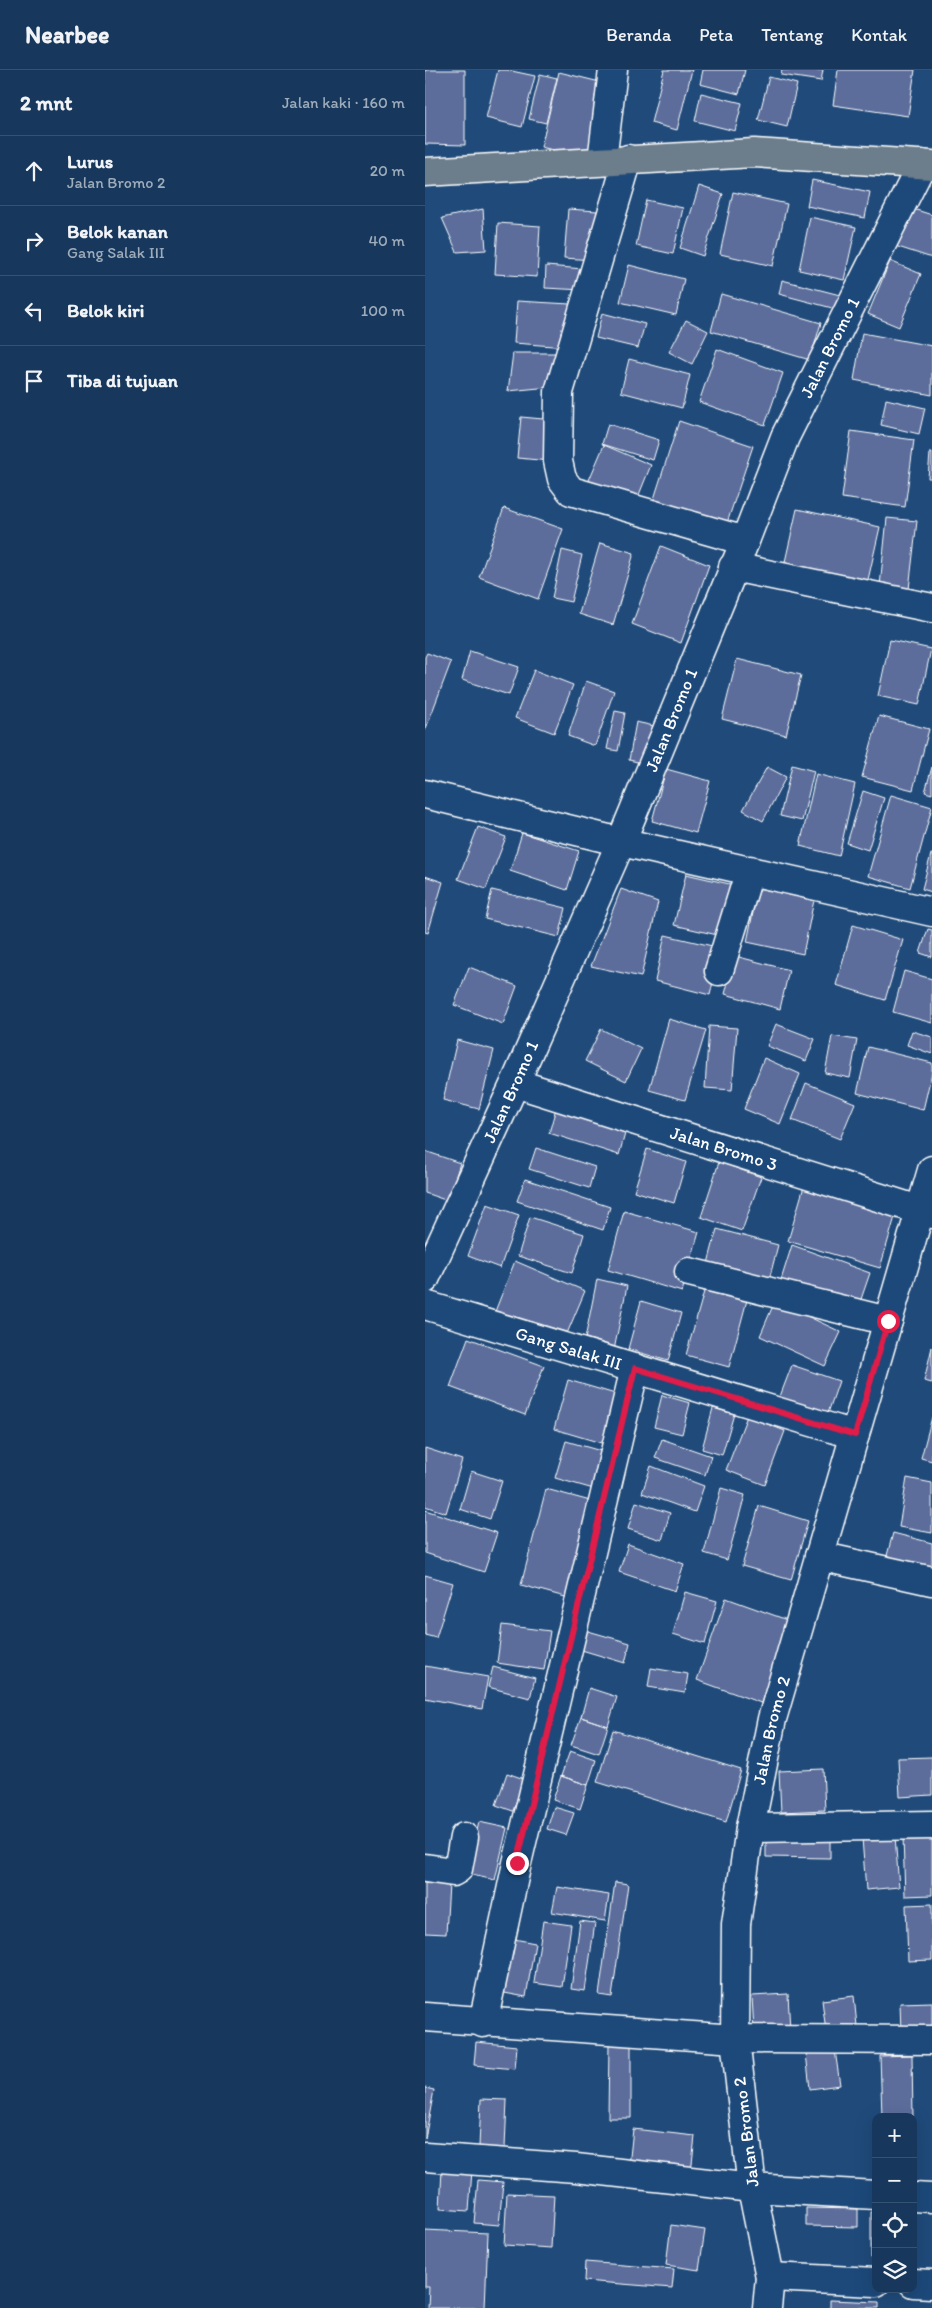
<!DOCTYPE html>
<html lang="id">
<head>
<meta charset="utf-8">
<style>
	body { margin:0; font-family:Itim,sans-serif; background:#244365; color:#f1f3f6 }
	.controls { position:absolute; right:15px; bottom:15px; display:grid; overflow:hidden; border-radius:10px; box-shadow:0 5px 20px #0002 }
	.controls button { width:45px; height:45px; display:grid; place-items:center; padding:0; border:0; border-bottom:1px solid #365272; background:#17385c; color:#f1f3f6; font:25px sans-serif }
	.stop { position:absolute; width:15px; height:15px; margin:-11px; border:4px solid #e11d48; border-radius:50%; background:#fff }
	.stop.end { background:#e11d48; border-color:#fff; box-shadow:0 1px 5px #0008 }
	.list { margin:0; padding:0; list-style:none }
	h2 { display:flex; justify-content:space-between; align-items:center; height:65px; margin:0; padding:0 20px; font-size:21px }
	h2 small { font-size:16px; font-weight:400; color:#9eacbb }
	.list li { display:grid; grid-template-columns:32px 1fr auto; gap:15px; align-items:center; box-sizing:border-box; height:70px; padding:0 20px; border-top:1px solid #365272 }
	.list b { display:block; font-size:19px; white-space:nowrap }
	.list p { margin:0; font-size:16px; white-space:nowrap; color:#9eacbb }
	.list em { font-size:16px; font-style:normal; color:#9eacbb }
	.icon { flex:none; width:28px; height:28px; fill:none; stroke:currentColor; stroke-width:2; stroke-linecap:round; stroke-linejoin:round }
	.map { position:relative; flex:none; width:507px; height:2238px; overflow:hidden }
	header { display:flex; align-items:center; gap:30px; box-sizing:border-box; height:70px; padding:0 25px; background:#17385c; border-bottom:1px solid #365272 }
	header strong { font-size:24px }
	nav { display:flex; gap:28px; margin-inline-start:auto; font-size:18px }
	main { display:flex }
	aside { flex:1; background:#17385c }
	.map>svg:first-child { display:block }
	.building { fill:#5b6d9c; stroke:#fff }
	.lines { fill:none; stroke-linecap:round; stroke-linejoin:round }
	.minor-casing { stroke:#fff; stroke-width:31 }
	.major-casing { stroke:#fff; stroke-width:31 }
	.minor { stroke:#1f4a7a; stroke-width:28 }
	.major { stroke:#6c7d8b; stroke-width:28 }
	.route { stroke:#e11d48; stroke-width:6 }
	.labels { text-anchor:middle; stroke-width:4.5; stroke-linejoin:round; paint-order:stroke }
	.street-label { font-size:18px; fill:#fff; stroke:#1f4a7a }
</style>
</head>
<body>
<header>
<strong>Nearbee</strong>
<nav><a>Beranda</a><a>Peta</a><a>Tentang</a><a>Kontak</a></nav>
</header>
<main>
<aside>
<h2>2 mnt<small>Jalan kaki · 160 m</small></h2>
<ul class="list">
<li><svg class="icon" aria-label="ahead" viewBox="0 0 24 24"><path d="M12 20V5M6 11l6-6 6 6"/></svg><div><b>Lurus</b><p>Jalan Bromo 2</p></div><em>20 m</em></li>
<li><svg class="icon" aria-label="right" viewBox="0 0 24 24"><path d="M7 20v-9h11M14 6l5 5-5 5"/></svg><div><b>Belok kanan</b><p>Gang Salak III</p></div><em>40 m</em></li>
<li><svg class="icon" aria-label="left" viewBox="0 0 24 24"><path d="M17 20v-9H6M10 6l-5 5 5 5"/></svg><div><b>Belok kiri</b></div><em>100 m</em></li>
<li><svg class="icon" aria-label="arrive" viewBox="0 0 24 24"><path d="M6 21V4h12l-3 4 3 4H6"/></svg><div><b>Tiba di tujuan</b></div></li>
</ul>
</aside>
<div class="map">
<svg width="507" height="2238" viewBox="0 0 507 2238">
	<rect width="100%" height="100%" fill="#1f4a7a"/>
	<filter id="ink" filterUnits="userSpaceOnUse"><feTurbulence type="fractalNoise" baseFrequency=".02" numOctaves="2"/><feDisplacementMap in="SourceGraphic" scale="10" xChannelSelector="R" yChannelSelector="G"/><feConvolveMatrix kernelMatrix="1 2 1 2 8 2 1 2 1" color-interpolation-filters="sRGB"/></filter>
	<g filter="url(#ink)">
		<path class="building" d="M 0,0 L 40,0 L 40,75 L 0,74 Z
			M 73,0 L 82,0 L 110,6 L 97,57 L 61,48 Z
			M 239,0 L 267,0 L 252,60 L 226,53 Z
			M 278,0 L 320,0 L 314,24 L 275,14 Z
			M 357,0 L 398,0 L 396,11 L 356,5 Z
			M 413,0 L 490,0 L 483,46 L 408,35 Z
			M 134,2 L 183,14 L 164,89 L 116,77 Z
			M 115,4 L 132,8 L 121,53 L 104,49 Z
			M 344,7 L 372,14 L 362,57 L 333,50 Z
			M 276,23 L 317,33 L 310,61 L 270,51 Z
			M 387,110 L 445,122 L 440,148 L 382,136 Z
			M 274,116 L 298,124 L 278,186 L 255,178 Z
			M 308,122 L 362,134 L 348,196 L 295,184 Z
			M 221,130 L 258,138 L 248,184 L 211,176 Z
			M 482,137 L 507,145 L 507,188 L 470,176 Z
			M 58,139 L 61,180 L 32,182 L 17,148 Z
			M 143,139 L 172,141 L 168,190 L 139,188 Z
			M 385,147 L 431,157 L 419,210 L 374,200 Z
			M 73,153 L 115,156 L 112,207 L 70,204 Z
			M 465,191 L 496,204 L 474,257 L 443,244 Z
			M 204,195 L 259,209 L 251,245 L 195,232 Z
			M 121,196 L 159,199 L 158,220 L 120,218 Z
			M 357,210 L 415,225 L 411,239 L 354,224 Z
			M 296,224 L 396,253 L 385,290 L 286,261 Z
			M 92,231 L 145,234 L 141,277 L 89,273 Z
			M 177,243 L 220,254 L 213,278 L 171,268 Z
			M 261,250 L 283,261 L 267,294 L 244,282 Z
			M 437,263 L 507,276 L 507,325 L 429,310 Z
			M 292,279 L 358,303 L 340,355 L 274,332 Z
			M 88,283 L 140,283 L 125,317 L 83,321 Z
			M 204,289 L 265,305 L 257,338 L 196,322 Z
			M 461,329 L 500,338 L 494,364 L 456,355 Z
			M 96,347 L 129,350 L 125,391 L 92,388 Z
			M 254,351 L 328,376 L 301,456 L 228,432 Z
			M 183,354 L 234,370 L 228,390 L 177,374 Z
			M 426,361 L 489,370 L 480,437 L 417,428 Z
			M 179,375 L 226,395 L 209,437 L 161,417 Z
			M 505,383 L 507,383 L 507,408 L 503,408 Z
			M 79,438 L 138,459 L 113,529 L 54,507 Z
			M 372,439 L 455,457 L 440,523 L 357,505 Z
			M 462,448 L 492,451 L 484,519 L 455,516 Z
			M 175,473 L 209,483 L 188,555 L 154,544 Z
			M 236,476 L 284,495 L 256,573 L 207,554 Z
			M 137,480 L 157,485 L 146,532 L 127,528 Z
			M 465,570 L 506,579 L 494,635 L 453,626 Z
			M 45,581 L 94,597 L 84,625 L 37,610 Z
			M 2,583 L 26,592 L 0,661 L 0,587 Z
			M 312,589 L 376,605 L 361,665 L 297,649 Z
			M 109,600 L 148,615 L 129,663 L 90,648 Z
			M 161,611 L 189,621 L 170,676 L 143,666 Z
			M 190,641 L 200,643 L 193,681 L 182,679 Z
			M 454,646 L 504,659 L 488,720 L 437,707 Z
			M 211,652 L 229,656 L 221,694 L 204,690 Z
			M 367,695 L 389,701 L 377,751 L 355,746 Z
			M 342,697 L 361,707 L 338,751 L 318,740 Z
			M 507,697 L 507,724 L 500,722 Z
			M 241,699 L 285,711 L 271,763 L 227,751 Z
			M 391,704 L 430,714 L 414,786 L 375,776 Z
			M 438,721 L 459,728 L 443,780 L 422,773 Z
			M 466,725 L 507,737 L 485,818 L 443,806 Z
			M 53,757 L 81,767 L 61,819 L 33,809 Z
			M 97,763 L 154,781 L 142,820 L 85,801 Z
			M 506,784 L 507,784 L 507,822 L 497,819 Z
			M 261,804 L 313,816 L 301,867 L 249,855 Z
			M 0,806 L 18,812 L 3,863 L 0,862 Z
			M 333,818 L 389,830 L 378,884 L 322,872 Z
			M 196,819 L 233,832 L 216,907 L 166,896 Z
			M 67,820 L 141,838 L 134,867 L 60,849 Z
			M 428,855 L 478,870 L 460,930 L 411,915 Z
			M 503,859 L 507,860 L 507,887 L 495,883 Z
			M 240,865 L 296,878 L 285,925 L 230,911 Z
			M 310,886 L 364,900 L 355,939 L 300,924 Z
			M 44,897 L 92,916 L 78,954 L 29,935 Z
			M 479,901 L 507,909 L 507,953 L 468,942 Z
			M 244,949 L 281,960 L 260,1030 L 224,1020 Z
			M 351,954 L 390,969 L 381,991 L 342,976 Z
			M 284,956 L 312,958 L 307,1020 L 280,1018 Z
			M 176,959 L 216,979 L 201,1011 L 160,991 Z
			M 487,961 L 507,967 L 507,984 L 482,975 Z
			M 407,966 L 432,970 L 425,1008 L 400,1003 Z
			M 32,970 L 69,980 L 54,1039 L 18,1030 Z
			M 443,977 L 507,993 L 507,1002 L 498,1040 L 432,1023 Z
			M 339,988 L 375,1004 L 355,1054 L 319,1039 Z
			M 381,1013 L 430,1033 L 415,1069 L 367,1050 Z
			M 131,1038 L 201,1060 L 194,1085 L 124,1063 Z
			M 111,1078 L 170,1097 L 164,1118 L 104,1099 Z
			M 222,1079 L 261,1092 L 249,1133 L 209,1121 Z
			M 0,1081 L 35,1093 L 23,1131 L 0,1123 Z
			M 294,1092 L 336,1107 L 317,1161 L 276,1147 Z
			M 100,1109 L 185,1137 L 178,1160 L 92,1131 Z
			M 380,1113 L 472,1140 L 455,1198 L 363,1171 Z
			M 62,1134 L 94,1145 L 75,1198 L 43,1186 Z
			M 199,1141 L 274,1162 L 257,1222 L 183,1200 Z
			M 105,1147 L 159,1164 L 147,1203 L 93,1186 Z
			M 292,1159 L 353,1175 L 342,1218 L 281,1201 Z
			M 367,1175 L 445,1203 L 433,1238 L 356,1210 Z
			M 90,1191 L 160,1221 L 138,1273 L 69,1244 Z
			M 172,1209 L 202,1216 L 189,1280 L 159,1274 Z
			M 280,1218 L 322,1230 L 304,1297 L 261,1285 Z
			M 216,1231 L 256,1243 L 243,1291 L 203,1279 Z
			M 350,1231 L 416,1262 L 400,1296 L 335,1266 Z
			M 43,1268 L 119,1296 L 100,1345 L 25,1317 Z
			M 507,1277 L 507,1313 L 499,1311 Z
			M 367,1295 L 414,1311 L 402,1346 L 354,1329 Z
			M 143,1310 L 197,1326 L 183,1375 L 129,1359 Z
			M 237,1325 L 265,1333 L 257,1364 L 229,1357 Z
			M 288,1338 L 309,1344 L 297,1385 L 277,1379 Z
			M 322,1346 L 360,1361 L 340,1415 L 301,1400 Z
			M 507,1347 L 507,1391 L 496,1388 Z
			M 237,1369 L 286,1386 L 280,1405 L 230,1388 Z
			M 141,1371 L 183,1383 L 172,1420 L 130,1408 Z
			M 0,1378 L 37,1390 L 21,1443 L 0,1436 Z
			M 226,1396 L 279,1416 L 270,1442 L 217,1423 Z
			M 46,1401 L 77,1411 L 65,1449 L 35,1439 Z
			M 482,1408 L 507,1413 L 507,1463 L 474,1457 Z
			M 296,1418 L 320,1425 L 302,1490 L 279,1483 Z
			M 121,1419 L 169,1432 L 144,1528 L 96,1515 Z
			M 211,1432 L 245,1443 L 237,1470 L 203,1459 Z
			M 334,1436 L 383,1451 L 366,1510 L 317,1496 Z
			M 0,1440 L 72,1463 L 59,1502 L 0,1483 Z
			M 468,1463 L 507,1473 L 507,1505 L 460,1493 Z
			M 203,1474 L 259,1494 L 250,1521 L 194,1502 Z
			M 0,1505 L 28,1513 L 11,1568 L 0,1565 Z
			M 260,1522 L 292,1531 L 280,1574 L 248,1564 Z
			M 301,1528 L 365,1551 L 336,1633 L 272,1610 Z
			M 77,1555 L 125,1561 L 119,1600 L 72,1593 Z
			M 156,1559 L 205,1573 L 200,1593 L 150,1578 Z
			M 0,1596 L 63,1607 L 57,1639 L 0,1628 Z
			M 68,1597 L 110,1608 L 105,1628 L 63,1617 Z
			M 226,1598 L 263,1604 L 260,1623 L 223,1617 Z
			M 164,1618 L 192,1627 L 183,1656 L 156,1647 Z
			M 156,1647 L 183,1656 L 174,1684 L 146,1675 Z
			M 188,1660 L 316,1700 L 301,1752 L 172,1712 Z
			M 145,1681 L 171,1690 L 163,1715 L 136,1706 Z
			M 507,1687 L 507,1725 L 475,1727 L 473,1688 Z
			M 398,1699 L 400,1740 L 356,1742 L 354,1701 Z
			M 82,1703 L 99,1709 L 88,1741 L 71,1735 Z
			M 136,1706 L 163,1715 L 155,1739 L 128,1730 Z
			M 129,1737 L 149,1743 L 141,1765 L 122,1759 Z
			M 54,1752 L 82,1758 L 70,1810 L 42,1804 Z
			M 341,1760 L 405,1762 L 405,1788 L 341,1787 Z
			M 470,1766 L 474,1817 L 441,1820 L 437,1768 Z
			M 507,1766 L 507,1825 L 480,1826 L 478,1767 Z
			M 190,1812 L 203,1814 L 187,1927 L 174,1925 Z
			M 0,1813 L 24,1814 L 21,1864 L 0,1863 Z
			M 132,1817 L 184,1825 L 180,1851 L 127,1842 Z
			M 507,1834 L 507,1890 L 483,1891 L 481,1835 Z
			M 118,1851 L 146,1855 L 137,1917 L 109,1913 Z
			M 155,1851 L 170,1853 L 160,1921 L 146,1919 Z
			M 84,1868 L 110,1873 L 101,1927 L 74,1922 Z
			M 363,1924 L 365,1960 L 329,1962 L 327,1926 Z
			M 429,1926 L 433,1966 L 402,1969 L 397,1930 Z
			M 507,1932 L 507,1961 L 476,1963 L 475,1933 Z
			M 51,1972 L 92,1976 L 90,1999 L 49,1995 Z
			M 184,1973 L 206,1974 L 206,2048 L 183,2048 Z
			M 410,1980 L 415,2015 L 385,2019 L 381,1983 Z
			M 487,1985 L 488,2047 L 457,2047 L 455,1986 Z
			M 0,2018 L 9,2020 L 0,2069 Z
			M 56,2029 L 82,2030 L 80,2078 L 54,2077 Z
			M 208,2059 L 270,2066 L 266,2103 L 204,2096 Z
			M 17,2099 L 47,2100 L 44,2141 L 15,2139 Z
			M 53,2110 L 78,2112 L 74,2155 L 49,2153 Z
			M 82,2123 L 129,2125 L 126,2178 L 79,2175 Z
			M 381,2138 L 433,2139 L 433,2157 L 381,2156 Z
			M 446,2142 L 451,2142 L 451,2188 L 446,2188 Z
			M 246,2155 L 280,2160 L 274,2200 L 241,2195 Z
			M 0,2160 L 63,2163 L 60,2238 L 3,2238 L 4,2217 L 0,2217 Z
			M 160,2192 L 249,2199 L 247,2218 L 159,2211 Z
			M 405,2230 L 454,2232 L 454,2238 L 405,2238 Z"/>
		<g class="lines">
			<g class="minor-casing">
				<g id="minor">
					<path d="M 203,89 L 134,322 L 133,391 L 137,409 L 146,421 L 320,471"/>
					<path d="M 177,91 L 188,0"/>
					<path d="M 308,497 L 507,538"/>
					<path d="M 0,724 L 196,772 L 507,842"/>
					<path d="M 294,901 L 325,800"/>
					<path id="s1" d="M 90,1013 L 507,1144"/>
					<path d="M 264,1202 L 463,1251"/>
					<path id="s2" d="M 0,1209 L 90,1013 L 196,772 L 320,471 L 360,367 L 497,94"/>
					<path id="s3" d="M 0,1235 L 430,1365"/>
					<path d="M 394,1486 L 507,1511"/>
					<path d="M 325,1758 L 507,1755"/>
					<path d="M 0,1798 L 28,1802 L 33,1799 L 39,1767"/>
					<path d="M 0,1947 L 310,1969 L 507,1970"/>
					<path d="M 58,1953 L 92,1793 L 210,1298"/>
					<path d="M 0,2087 L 151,2098 L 327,2118 L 451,2125"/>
					<path d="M 488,2127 L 507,2128"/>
					<path d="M 345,2207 L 451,2212"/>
					<path d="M 488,2213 L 507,2214"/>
					<path id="s4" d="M 342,2238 L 345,2207 L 327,2118 L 310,1969 L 311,1854 L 325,1758 L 347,1649 L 507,1100"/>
				</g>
			</g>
			<g class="major-casing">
				<path id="major" d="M 0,102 L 329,83 L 507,95"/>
			</g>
			<use href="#minor" class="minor"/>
			<use href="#major" class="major"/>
		</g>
	</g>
	<g class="lines" filter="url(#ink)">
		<path class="route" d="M 92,1793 L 210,1298 L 430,1365 L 463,1251"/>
	</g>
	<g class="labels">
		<g class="street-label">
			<text dy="6" stroke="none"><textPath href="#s2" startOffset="1016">Jalan Bromo 1</textPath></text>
			<text dy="6" stroke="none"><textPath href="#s2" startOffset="611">Jalan Bromo 1</textPath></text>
			<text dy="6" stroke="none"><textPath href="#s2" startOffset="206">Jalan Bromo 1</textPath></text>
			<text dy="6" stroke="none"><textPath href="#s1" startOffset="219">Jalan Bromo 3</textPath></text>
			<text dy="6" stroke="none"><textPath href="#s3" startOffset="150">Gang Salak III</textPath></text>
			<text dy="6" stroke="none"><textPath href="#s4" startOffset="584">Jalan Bromo 2</textPath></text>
			<text transform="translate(321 2062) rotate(-97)" y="6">Jalan Bromo 2</text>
		</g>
	</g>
</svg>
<div class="controls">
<button>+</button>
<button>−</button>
<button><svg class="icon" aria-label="locate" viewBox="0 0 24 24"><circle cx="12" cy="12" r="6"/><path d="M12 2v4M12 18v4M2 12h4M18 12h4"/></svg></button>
<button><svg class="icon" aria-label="layers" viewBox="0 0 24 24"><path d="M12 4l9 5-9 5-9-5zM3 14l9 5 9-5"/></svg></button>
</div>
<div class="stop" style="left:463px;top:1251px"></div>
<div class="stop end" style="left:92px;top:1793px"></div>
</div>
</main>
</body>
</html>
